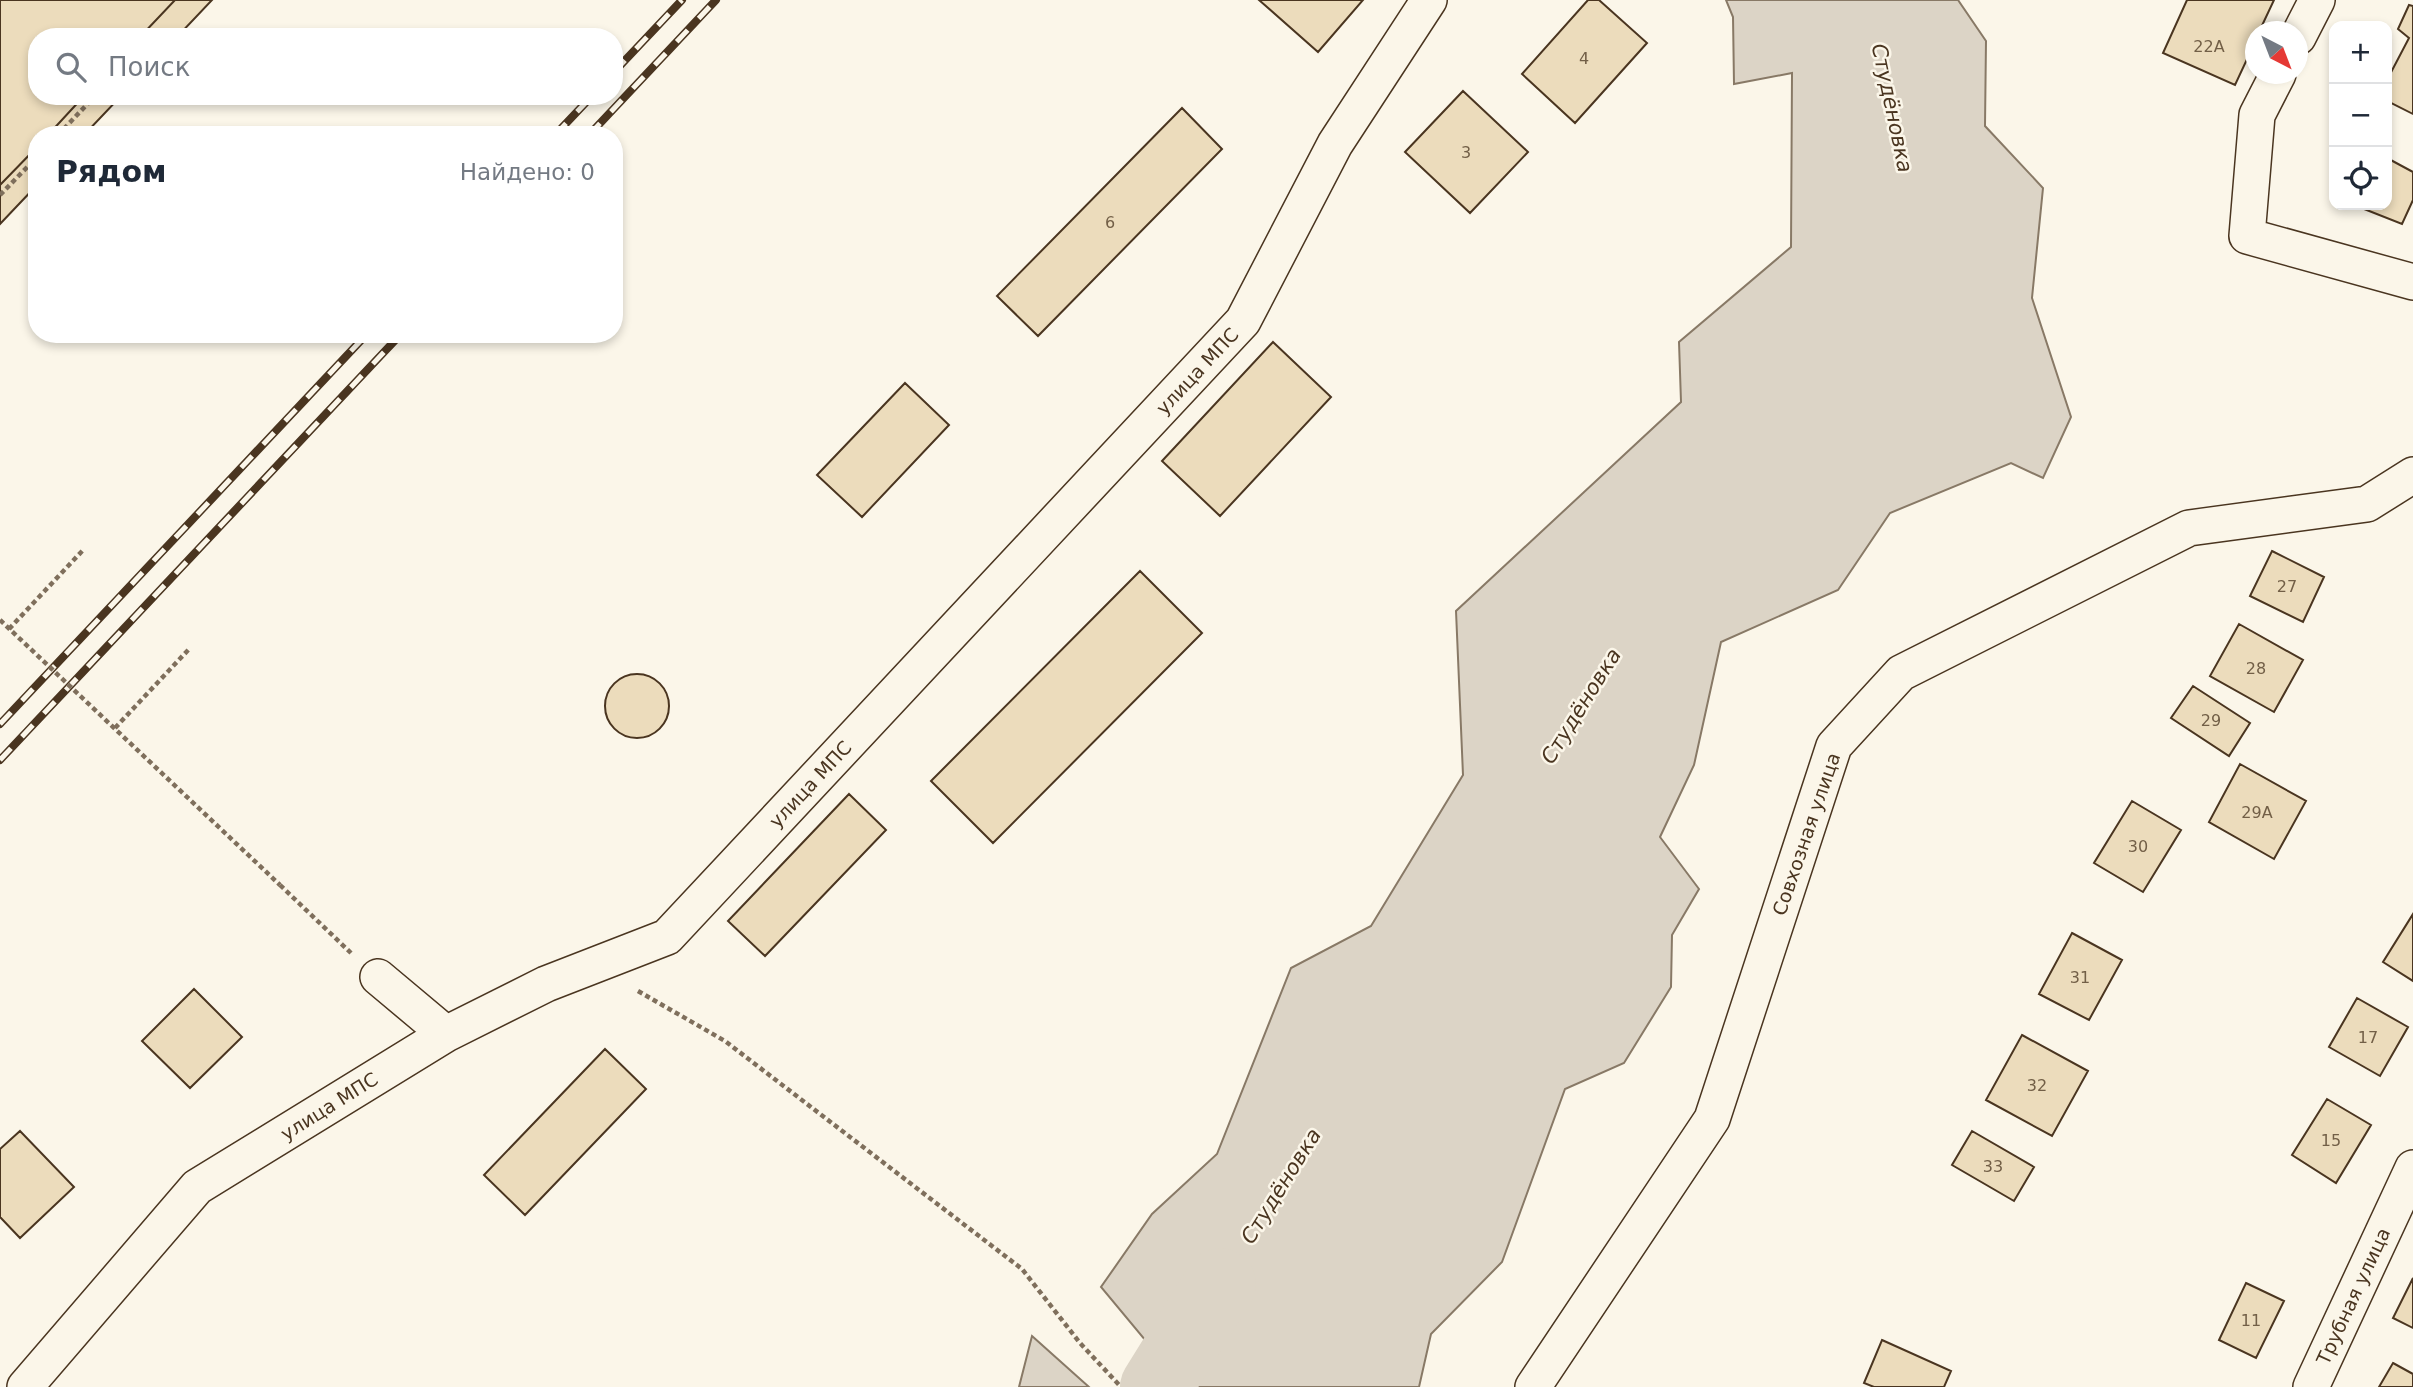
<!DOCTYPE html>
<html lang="ru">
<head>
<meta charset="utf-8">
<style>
	body { margin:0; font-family:"DejaVu Sans",sans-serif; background:#f2f2f3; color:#1f2937 }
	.controls { position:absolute; right:21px; top:21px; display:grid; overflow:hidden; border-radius:14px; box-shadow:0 4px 10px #0003 }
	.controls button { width:63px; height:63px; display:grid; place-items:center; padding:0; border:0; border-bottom:2px solid #e0e1e3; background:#fff; color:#1f2937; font:35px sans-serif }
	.compass { position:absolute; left:2245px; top:21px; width:63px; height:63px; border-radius:50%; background:#fff; box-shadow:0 4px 10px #0003; rotate:138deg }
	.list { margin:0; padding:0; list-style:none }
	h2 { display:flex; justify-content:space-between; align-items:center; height:91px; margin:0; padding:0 28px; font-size:30px }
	h2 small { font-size:23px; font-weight:400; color:#747a83 }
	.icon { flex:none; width:38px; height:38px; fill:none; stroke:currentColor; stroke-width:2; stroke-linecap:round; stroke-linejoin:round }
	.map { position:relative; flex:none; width:2413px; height:1387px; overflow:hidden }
	.search { position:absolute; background:#fff; box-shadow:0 4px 10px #0003; left:28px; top:28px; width:595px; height:77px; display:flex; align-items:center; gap:18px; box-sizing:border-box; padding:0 24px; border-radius:28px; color:#747a83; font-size:26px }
	.panel { position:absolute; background:#fff; box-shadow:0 4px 10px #0003; left:28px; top:126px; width:595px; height:217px; border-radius:28px }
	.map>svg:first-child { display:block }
	.water { fill:#dcd4c6; stroke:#887966; stroke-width:2 }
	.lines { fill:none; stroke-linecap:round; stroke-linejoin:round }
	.river { stroke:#dcd4c6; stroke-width:72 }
	.building { fill:#ecdcbc; stroke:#4a3520; stroke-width:2 }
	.minor-casing { stroke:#4a3520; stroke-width:38 }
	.path { stroke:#7f6f5c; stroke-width:4.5; stroke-dasharray:5 3.5; stroke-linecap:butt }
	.minor { stroke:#fbf6e9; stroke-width:35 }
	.rail-casing { stroke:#4a3520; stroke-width:8 }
	.rail { stroke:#fbf6e9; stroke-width:5; stroke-dasharray:16; stroke-linecap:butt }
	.path-bridge { stroke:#7f6f5c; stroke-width:4.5; stroke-dasharray:5 3.5; stroke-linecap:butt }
	.labels { text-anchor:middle; stroke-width:5; stroke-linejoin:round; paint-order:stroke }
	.number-label { font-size:16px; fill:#725f47 }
	.street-label { font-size:19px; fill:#4a3520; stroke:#fbf6e9 }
	.water-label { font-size:21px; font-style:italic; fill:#4a3520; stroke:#fbf6e9 }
</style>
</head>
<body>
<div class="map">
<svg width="2413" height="1387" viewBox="0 0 2413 1387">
	<rect width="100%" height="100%" fill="#fbf6e9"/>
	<path class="water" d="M 1726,0 L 1958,0 L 1986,41 L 1985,126 L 2043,188 L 2032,298 L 2071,417 L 2043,478 L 2011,463 L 1890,513 L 1838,590 L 1721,642 L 1694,765 L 1660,837 L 1699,889 L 1672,935 L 1671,987 L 1624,1063 L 1565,1089 L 1502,1262 L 1431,1334 L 1419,1387 L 1196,1387 L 1175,1376 L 1101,1287 L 1152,1214 L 1217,1154 L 1291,968 L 1371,926 L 1463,775 L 1456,611 L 1681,402 L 1679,342 L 1791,247 L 1792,73 L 1734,84 L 1733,17 Z
		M 1032,1336 L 1089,1387 L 1019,1387 Z"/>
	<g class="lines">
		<path class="river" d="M 1156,1387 L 1220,1284"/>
	</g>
	<path class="building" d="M 0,0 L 175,0 L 140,37 L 37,37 L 37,96 L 84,96 L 48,135 L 37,135 L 37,147 L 0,185 Z
		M 175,0 L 212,0 L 177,37 L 140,37 Z
		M 1259,0 L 1363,0 L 1318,52 Z
		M 1588,0 L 1599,0 L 1647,43 L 1575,123 L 1522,74 Z
		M 2187,0 L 2274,0 L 2259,32 L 2256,32 L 2256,40 L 2235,85 L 2163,53 Z
		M 2409,5 L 2413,6 L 2413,114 L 2387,101 L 2387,80 L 2409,38 L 2398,29 Z
		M 1463,91 L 1528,152 L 1470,213 L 1405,152 Z
		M 84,96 L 121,96 L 84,135 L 48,135 Z
		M 1182,108 L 1222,149 L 1038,336 L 997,296 Z
		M 37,147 L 37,185 L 0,224 L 0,185 Z
		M 2387,158 L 2413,172 L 2413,200 L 2402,224 L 2354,205 L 2387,205 Z
		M 1273,342 L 1331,397 L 1220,516 L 1162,461 Z
		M 905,383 L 949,425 L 862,517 L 817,475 Z
		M 2272,551 L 2324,577 L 2303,622 L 2250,596 Z
		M 1140,571 L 1202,633 L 993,843 L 931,781 Z
		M 2239,624 L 2303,660 L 2274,712 L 2210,676 Z
		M605 706a32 32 0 1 1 64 0a32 32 0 1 1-64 0Z
		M 2193,686 L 2250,723 L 2229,756 L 2171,718 Z
		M 2240,764 L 2306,801 L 2274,859 L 2209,822 Z
		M 849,794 L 886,830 L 765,956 L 728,921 Z
		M 2132,801 L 2181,830 L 2143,892 L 2094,863 Z
		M 2413,914 L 2413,981 L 2383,962 Z
		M 2072,933 L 2122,960 L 2089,1020 L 2039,994 Z
		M 194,989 L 242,1037 L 190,1088 L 142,1041 Z
		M 2357,998 L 2408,1027 L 2380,1076 L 2329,1047 Z
		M 2022,1035 L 2088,1071 L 2052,1136 L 1986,1100 Z
		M 605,1049 L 646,1089 L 525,1215 L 484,1175 Z
		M 2327,1099 L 2371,1125 L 2336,1183 L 2292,1155 Z
		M 20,1131 L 74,1187 L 20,1238 L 0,1217 L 0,1149 Z
		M 1972,1131 L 2034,1167 L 2014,1201 L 1952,1165 Z
		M 2413,1278 L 2413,1328 L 2393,1318 Z
		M 2246,1283 L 2284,1301 L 2256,1358 L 2219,1340 Z
		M 1882,1340 L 1951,1371 L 1944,1387 L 1874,1387 L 1864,1383 Z
		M 2393,1363 L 2413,1374 L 2413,1387 L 2379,1387 Z"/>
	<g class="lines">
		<g class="minor-casing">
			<path id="minor" d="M 2298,37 L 2317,0
				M 2278,74 L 2257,115 L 2247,236 L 2413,282
				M 378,977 L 446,1034
				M 25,1387 L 197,1187 L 446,1034 L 546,984 L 667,937 L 1243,321 L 1335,144 L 1429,0
				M 1533,1387 L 1712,1119 L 1834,746 L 1901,673 L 2189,528 L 2367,504 L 2413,475
				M 2311,1387 L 2413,1168"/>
		</g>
		<path class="path" d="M 58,135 L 95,96
			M 0,195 L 37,157
			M 9,629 L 84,549
			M 115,728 L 190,648
			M 280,885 L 351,953
			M 638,991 L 725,1041 L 1022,1269 L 1080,1343 L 1121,1387"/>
		<use href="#minor" class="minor"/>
		<g class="rail-casing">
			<path id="rail" d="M 614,72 L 682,0
				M 555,135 L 592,96
				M 589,135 L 716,0
				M 0,724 L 367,334
				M 0,760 L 401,334"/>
		</g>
		<use href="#rail" class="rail"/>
		<path class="path-bridge" d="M 0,620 L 280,885"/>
	</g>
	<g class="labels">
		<g class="number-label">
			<text x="2209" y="52">22А</text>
			<text x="1584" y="64">4</text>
			<text x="1466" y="158">3</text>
			<text x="1110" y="228">6</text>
			<text x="2287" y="592">27</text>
			<text x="2256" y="674">28</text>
			<text x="2211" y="726">29</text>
			<text x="2257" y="818">29А</text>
			<text x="2138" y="852">30</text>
			<text x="2080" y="983">31</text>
			<text x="2368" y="1043">17</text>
			<text x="2037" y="1091">32</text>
			<text x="2331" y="1146">15</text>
			<text x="1993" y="1172">33</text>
			<text x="2251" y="1326">11</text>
		</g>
		<g class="street-label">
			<text transform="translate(1197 371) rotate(-47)" y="7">улица МПС</text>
			<text transform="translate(810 784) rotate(-47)" y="7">улица МПС</text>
			<text transform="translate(1806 834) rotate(-71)" y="7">Совхозная улица</text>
			<text transform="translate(329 1106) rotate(-32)" y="7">улица МПС</text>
			<text transform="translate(2353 1296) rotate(-65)" y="7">Трубная улица</text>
		</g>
		<g class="water-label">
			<text transform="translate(1892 108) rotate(78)" y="7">Студёновка</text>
			<text transform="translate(1581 706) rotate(-58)" y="7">Студёновка</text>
			<text transform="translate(1281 1186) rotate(-58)" y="7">Студёновка</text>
		</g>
	</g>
</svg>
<div class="controls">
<button>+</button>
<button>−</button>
<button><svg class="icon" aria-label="locate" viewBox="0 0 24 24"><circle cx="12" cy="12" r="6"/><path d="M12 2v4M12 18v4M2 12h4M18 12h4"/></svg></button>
</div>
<svg class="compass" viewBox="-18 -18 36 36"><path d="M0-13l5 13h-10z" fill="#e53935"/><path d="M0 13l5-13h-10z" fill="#747a83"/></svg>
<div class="search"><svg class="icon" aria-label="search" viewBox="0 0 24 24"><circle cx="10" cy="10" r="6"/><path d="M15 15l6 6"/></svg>Поиск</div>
<section class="panel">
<h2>Рядом<small>Найдено: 0</small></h2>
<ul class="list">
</ul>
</section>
</div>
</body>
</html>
